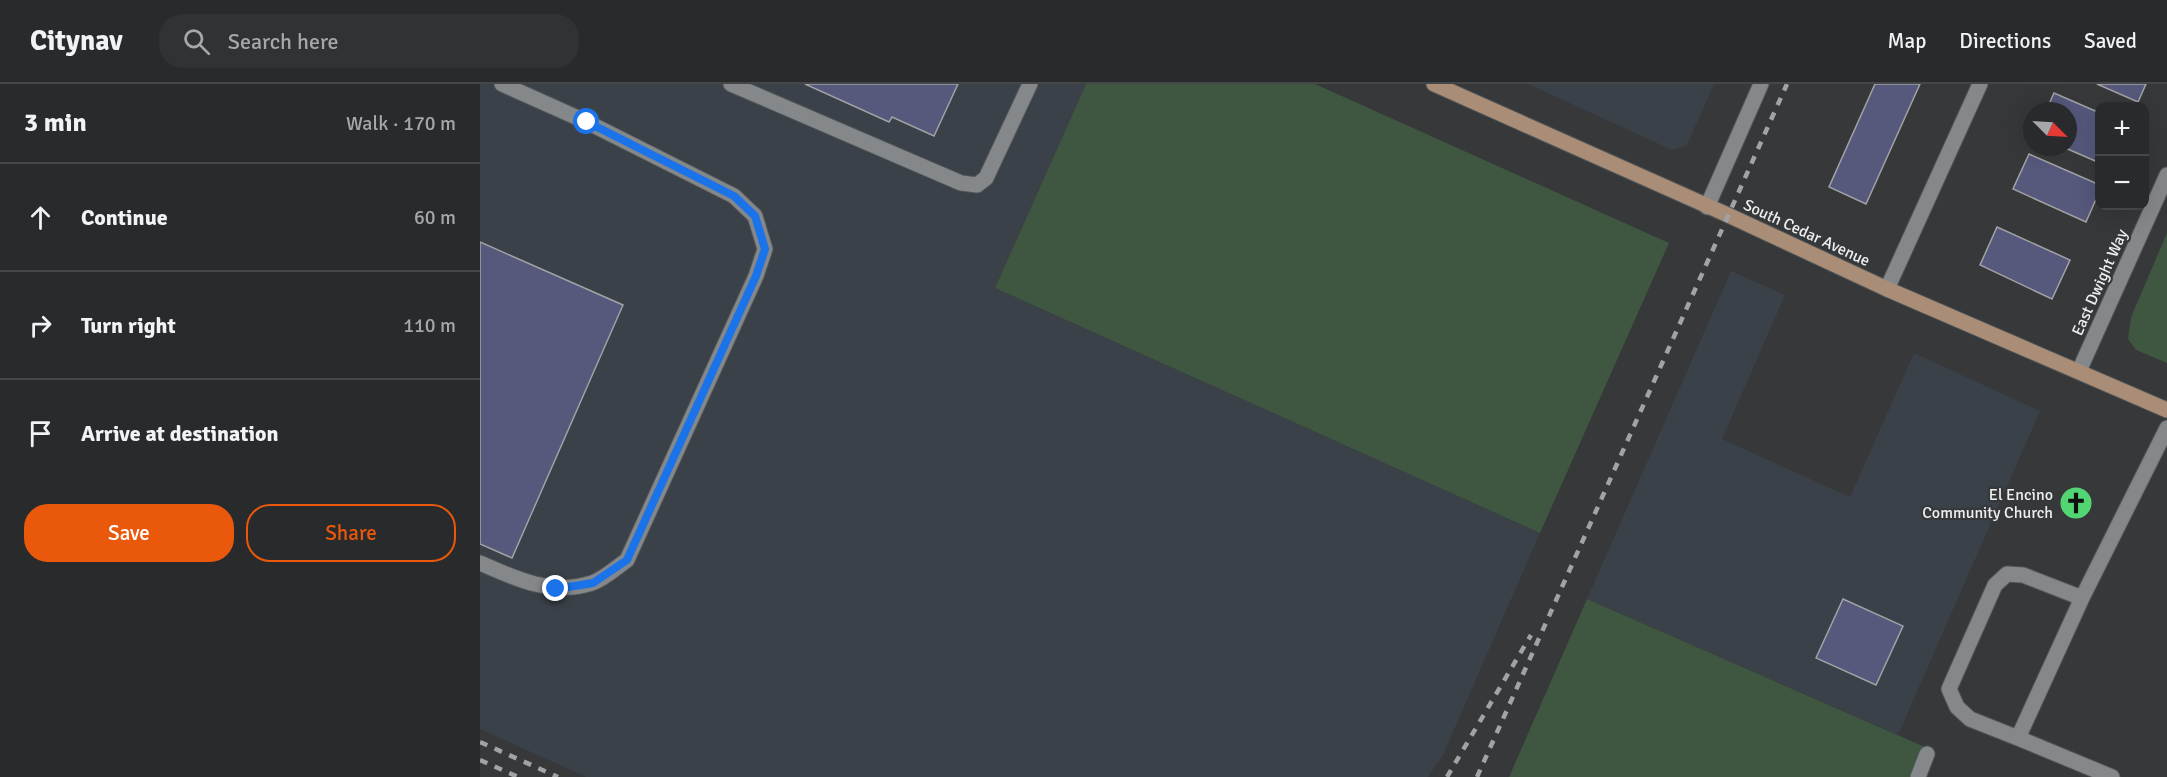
<!DOCTYPE html>
<html lang="en">
<head>
<meta charset="utf-8">
<style>
	body { margin:0; font-family:Signika,sans-serif; background:#303234; color:#f1f3f6 }
	.controls { position:absolute; right:18px; top:18px; display:grid; overflow:hidden; border-radius:12px; box-shadow:0 6px 24px #0002 }
	.controls button { width:54px; height:54px; display:grid; place-items:center; padding:0; border:0; border-bottom:2px solid #444648; background:#282a2c; color:#f1f3f6; font:30px sans-serif }
	.compass { position:absolute; left:1543px; top:18px; width:54px; height:54px; border-radius:50%; background:#282a2c; box-shadow:0 6px 24px #0002; rotate:114deg }
	.stop { position:absolute; width:18px; height:18px; margin:-14px; border:4px solid #1a73e8; border-radius:50%; background:#fff }
	.stop.end { background:#1a73e8; border-color:#fff; box-shadow:0 2px 6px #0008 }
	.list { margin:0; padding:0; list-style:none }
	h2 { display:flex; justify-content:space-between; align-items:center; height:78px; margin:0; padding:0 24px; font-size:26px }
	h2 small { font-size:20px; font-weight:400; color:#a5a7a9 }
	.list li { display:grid; grid-template-columns:39px 1fr auto; gap:18px; align-items:center; box-sizing:border-box; height:108px; padding:0 24px; border-top:2px solid #444648 }
	.list b { display:block; font-size:22px; white-space:nowrap }
	.list em { font-size:20px; font-style:normal; color:#a5a7a9 }
	.actions { display:flex; gap:12px; padding:18px 24px }
	.actions a { flex:1; padding:14px 0; border:2px solid #ea580c; border-radius:24px; text-align:center; font-size:21px; color:#ea580c }
	.actions .main { background:#ea580c; color:#fff }
	.icon { flex:none; width:33px; height:33px; fill:none; stroke:currentColor; stroke-width:2; stroke-linecap:round; stroke-linejoin:round }
	.map { position:relative; flex:none; width:1687px; height:693px; overflow:hidden }
	header { display:flex; align-items:center; gap:36px; box-sizing:border-box; height:84px; padding:0 30px; background:#282a2c; border-bottom:2px solid #444648 }
	header strong { font-size:28px }
	nav { display:flex; gap:33px; margin-inline-start:auto; font-size:21px }
	.search { width:420px; height:54px; background:#303234; display:flex; align-items:center; gap:15px; box-sizing:border-box; padding:0 21px; border-radius:24px; color:#a5a7a9; font-size:22px }
	main { display:flex }
	aside { flex:1; background:#282a2c }
	.map>svg:first-child { display:block }
	.built { fill:#3a4148 }
	.green { fill:#3f5640 }
	.building { fill:#56587c; stroke:#a1a2a5; stroke-width:1.5 }
	.lines { fill:none; stroke-linecap:round; stroke-linejoin:round }
	.service-casing { stroke:#535657; stroke-width:17 }
	.minor-casing { stroke:#535657; stroke-width:17 }
	.secondary-casing { stroke:#535657; stroke-width:17 }
	.service { stroke:#85888b; stroke-width:15 }
	.minor { stroke:#85888b; stroke-width:15 }
	.secondary { stroke:#a98d77; stroke-width:15 }
	.rail { stroke:#a1a3a5; stroke-width:4.5; stroke-dasharray:8 8; stroke-linecap:butt }
	.route { stroke:#1a73e8; stroke-width:8 }
	.labels { text-anchor:middle; stroke-width:4.5; stroke-linejoin:round; paint-order:stroke }
	.street-label { font-size:16px; fill:#edeff0; stroke:#36383a }
	.poi-label { font-size:16px; fill:#edeff0; stroke:#36383a; text-anchor:end }
</style>
</head>
<body>
<header>
<strong>Citynav</strong>
<div class="search"><svg class="icon" aria-label="search" viewBox="0 0 24 24"><circle cx="10" cy="10" r="6"/><path d="M15 15l6 6"/></svg>Search here</div>
<nav><a>Map</a><a>Directions</a><a>Saved</a></nav>
</header>
<main>
<aside>
<h2>3 min<small>Walk · 170 m</small></h2>
<ul class="list">
<li><svg class="icon" aria-label="ahead" viewBox="0 0 24 24"><path d="M12 20V5M6 11l6-6 6 6"/></svg><div><b>Continue</b></div><em>60 m</em></li>
<li><svg class="icon" aria-label="right" viewBox="0 0 24 24"><path d="M7 20v-9h11M14 6l5 5-5 5"/></svg><div><b>Turn right</b></div><em>110 m</em></li>
<li><svg class="icon" aria-label="arrive" viewBox="0 0 24 24"><path d="M6 21V4h12l-3 4 3 4H6"/></svg><div><b>Arrive at destination</b></div></li>
</ul>
<div class="actions"><a class="main">Save</a><a>Share</a></div>
</aside>
<div class="map">
<svg width="1687" height="693" viewBox="0 0 1687 693">
	<rect width="100%" height="100%" fill="#36383a"/>
	<path class="built" d="M 0,0 L 606,0 L 515,204 L 1060,449 L 963,671 L 948,693 L 106,693 L 0,645 Z
		M 1048,0 L 1234,0 L 1207,61 L 1192,66 Z
		M 1251,187 L 1305,211 L 1242,355 L 1370,413 L 1434,269 L 1560,327 L 1418,651 L 1107,515 Z"/>
	<path class="green" d="M 606,0 L 835,0 L 1189,159 L 1060,449 L 515,204 Z
		M 1687,149 L 1687,279 L 1656,266 L 1648,255 L 1651,233 Z
		M 1107,515 L 1454,667 L 1443,693 L 1029,693 Z"/>
	<path class="building" d="M 325,0 L 478,0 L 454,52 L 412,33 L 409,38 Z
		M 1395,0 L 1440,0 L 1386,120 L 1349,103 Z
		M 1617,0 L 1666,0 L 1658,18 Z
		M 1574,9 L 1620,29 L 1620,79 L 1583,63 L 1588,63 L 1588,27 L 1566,27 Z
		M 1549,70 L 1620,101 L 1620,106 L 1606,138 L 1533,105 Z
		M 1517,143 L 1590,176 L 1572,215 L 1500,181 Z
		M 0,158 L 143,221 L 32,474 L 0,460 Z
		M 1363,515 L 1423,542 L 1396,601 L 1336,574 Z"/>
	<g class="lines">
		<g class="service-casing">
			<path id="service" d="M 251,0 L 481,99 L 497,101 L 506,94 L 550,0
				M 1407,205 L 1500,0
				M 0,479 C 36,495 72,512 112,499 C 124,495 137,483 147,476 L 276,192 L 285,165 L 275,132 L 254,112 L 107,38 L 22,0
				M 1538,654 L 1490,635 L 1477,623 L 1469,605 L 1515,501 L 1527,490 L 1543,491 L 1602,514
				M 1438,693 L 1447,670
				M 1632,693 L 1538,654 L 1602,514 L 1687,344"/>
		</g>
		<g class="minor-casing">
			<path id="minor" d="M 1227,123 L 1281,0
				M 1599,287 L 1687,91"/>
		</g>
		<g class="secondary-casing">
			<path id="secondary" d="M 954,0 L 1248,131 L 1407,205 L 1687,326"/>
		</g>
		<use href="#service" class="service"/>
		<use href="#minor" class="minor"/>
		<use href="#secondary" class="secondary"/>
		<path class="rail" d="M 0,658 L 78,693
			M 0,676 L 38,693
			M 967,693 L 1051,551
			M 997,693 L 1307,0"/>
	</g>
	<g class="lines">
		<path class="route" d="M 76,505 L 113,499 L 147,476 L 276,192 L 285,165 L 275,132 L 254,112 L 107,38"/>
	</g>
	<defs>
		<g id="church-disc" transform="scale(1.725)"><circle r="9.5" fill="#52d673" stroke="#36383a"/><path d="M-1.2-6h2.4v3.5h3.3v2.4h-3.3V6h-2.4V-.1h-3.3v-2.4h3.3Z" fill="#111"/></g>
	</defs>
	<g fill-rule="evenodd">
		<use href="#church-disc" x="1596" y="419"/>
	</g>
	<g class="labels">
		<g class="street-label">
			<text transform="translate(1327 148) rotate(25)" y="6">South Cedar Avenue</text>
			<text transform="translate(1619 198) rotate(-66)" y="6">East Dwight Way</text>
		</g>
		<g class="poi-label">
			<text x="1573" y="416">El Encino<tspan x="1573" dy="18">Community Church</tspan></text>
		</g>
	</g>
</svg>
<div class="controls">
<button>+</button>
<button>−</button>
</div>
<svg class="compass" viewBox="-18 -18 36 36"><path d="M0-13l5 13h-10z" fill="#e53935"/><path d="M0 13l5-13h-10z" fill="#a5a7a9"/></svg>
<div class="stop" style="left:107px;top:38px"></div>
<div class="stop end" style="left:76px;top:505px"></div>
</div>
</main>
</body>
</html>
